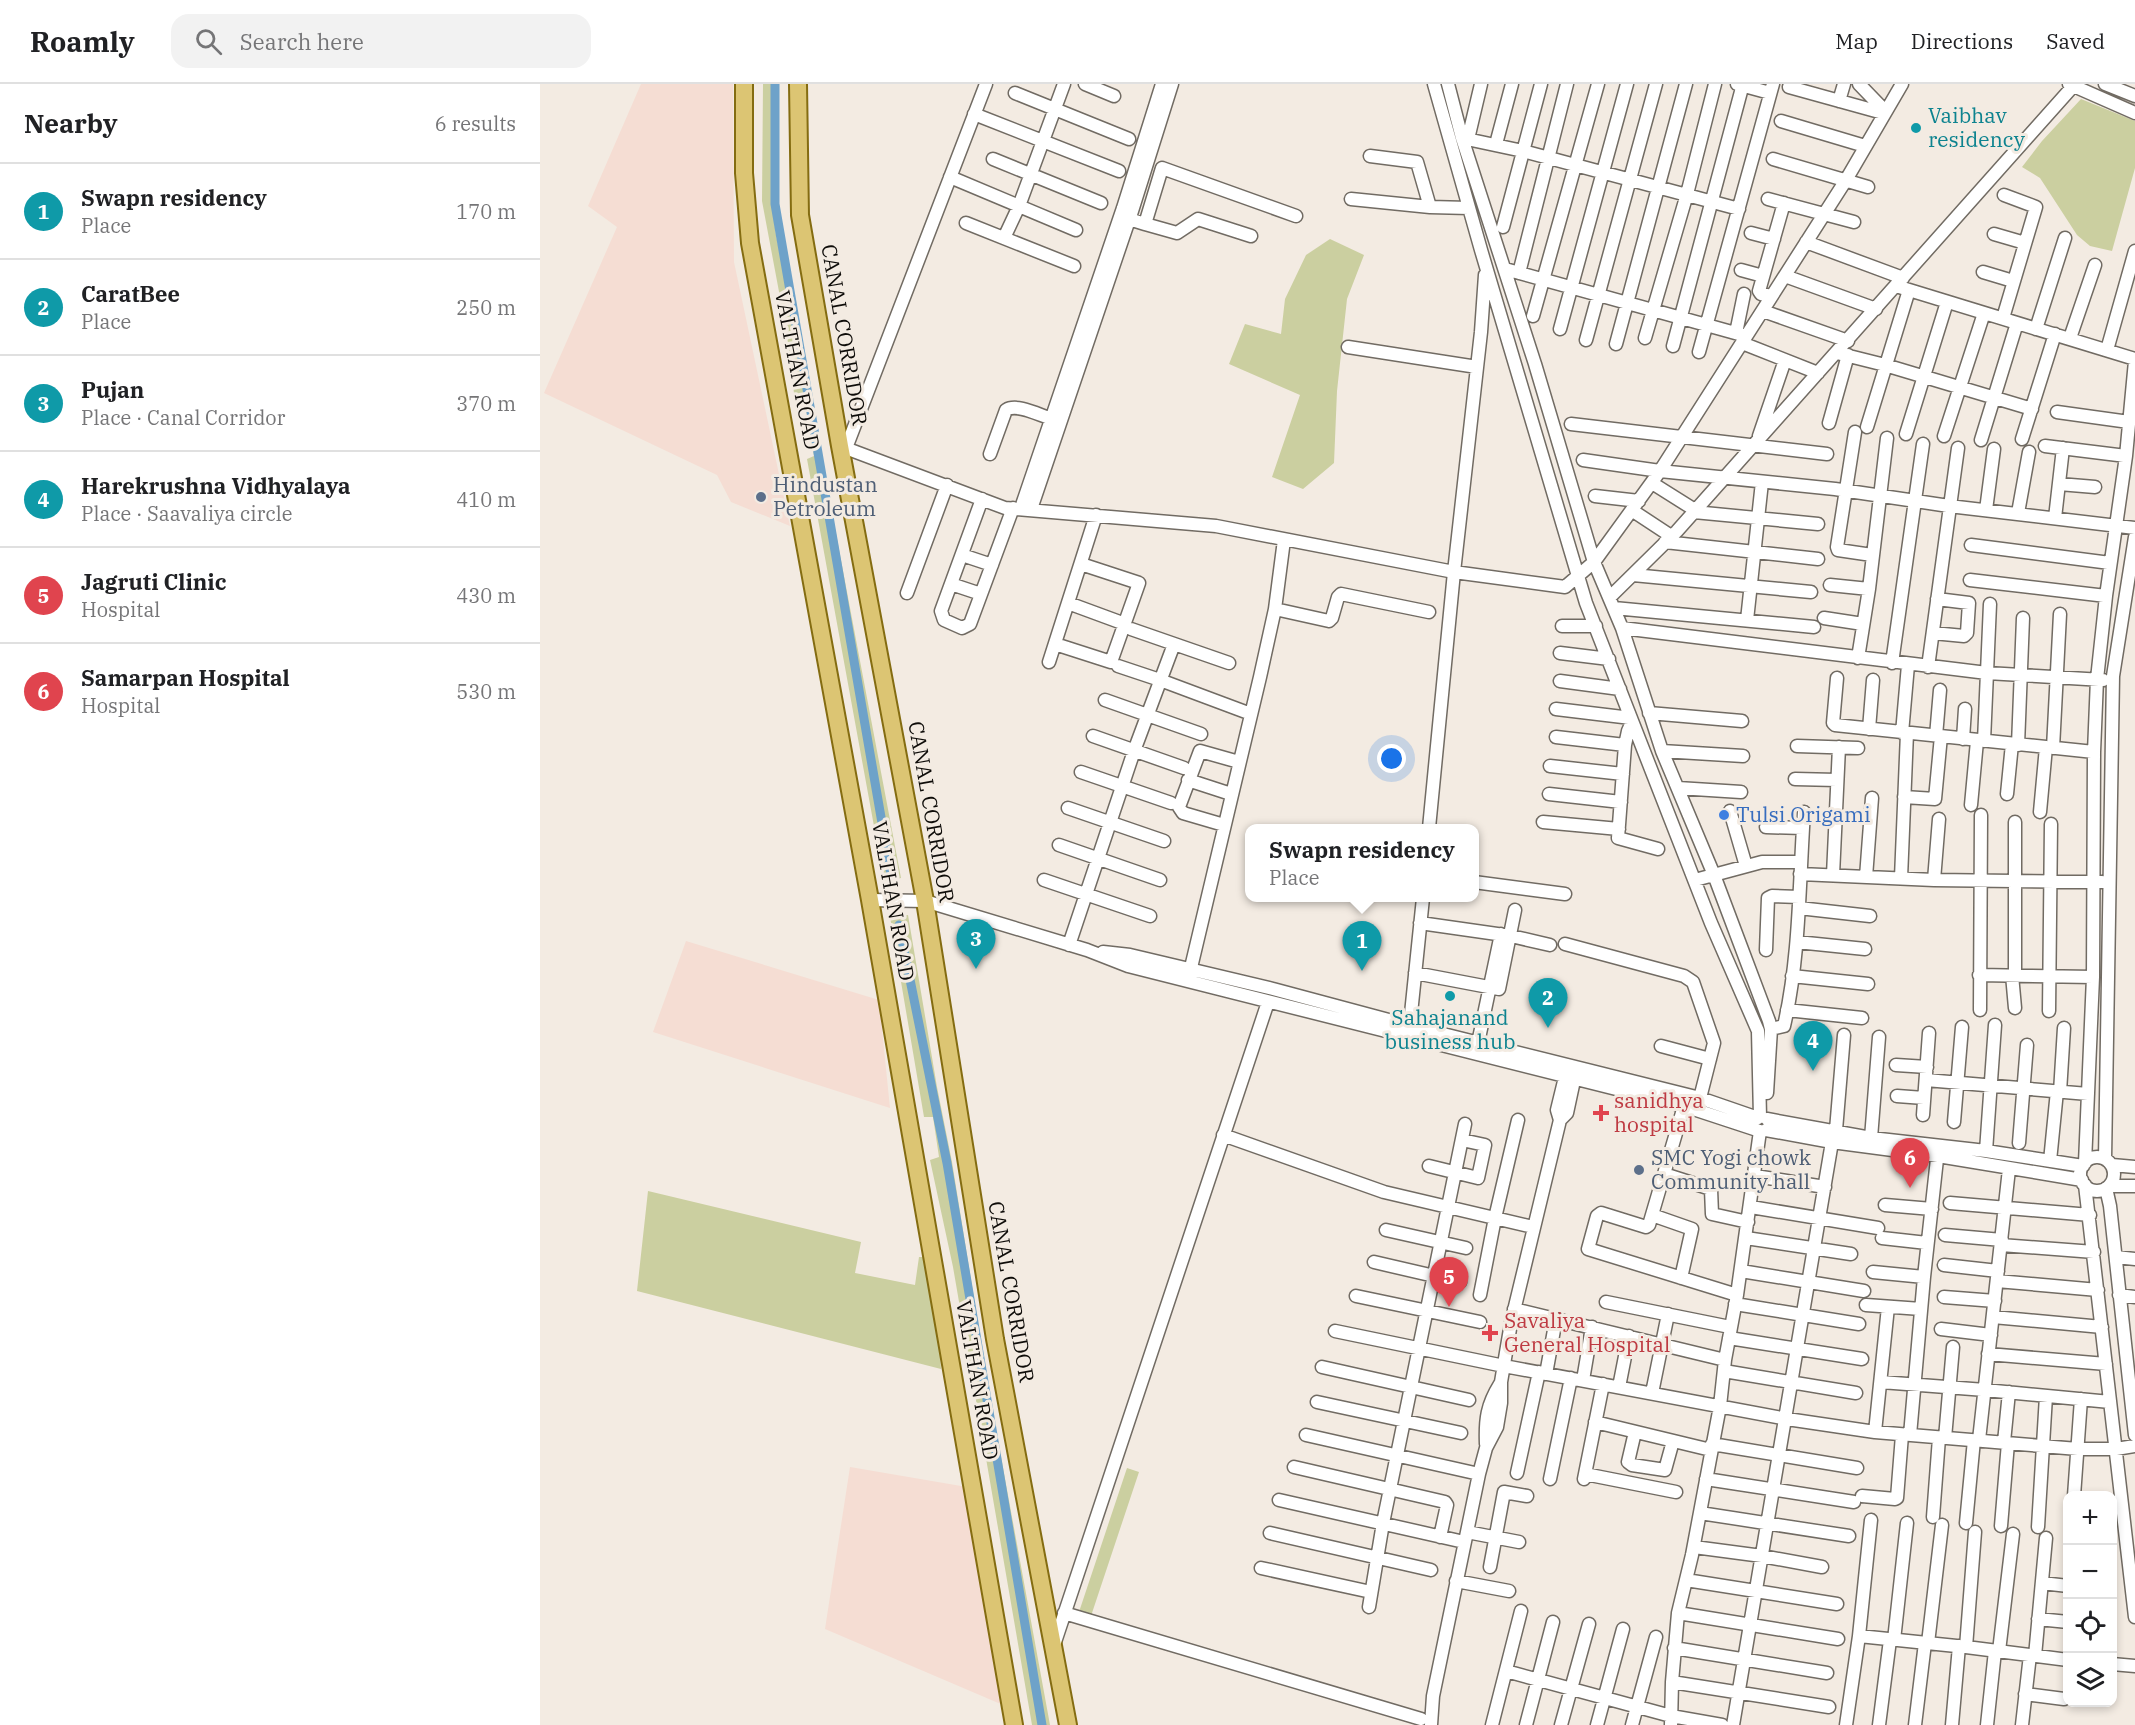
<!DOCTYPE html>
<html lang="en">
<head>
<meta charset="utf-8">
<style>
	body { margin:0; font-family:"IBM Plex Serif",serif; background:#f2f2f2; color:#202124 }
	.controls { position:absolute; right:18px; bottom:18px; display:grid; overflow:hidden; border-radius:12px; box-shadow:0 3px 9px #0003 }
	.controls button { width:54px; height:54px; display:grid; place-items:center; padding:0; border:0; border-bottom:2px solid #e0e0e0; background:#fff; color:#202124; font:30px sans-serif }
	.you { position:absolute; left:852px; top:675px; width:21px; height:21px; margin:-15px; border:4px solid #fff; border-radius:50%; background:#1a73e8; box-shadow:0 0 0 9px #1a73e833 }
	.badge { display:grid; place-items:center; width:39px; height:39px; border-radius:50%; background:#ea580c; color:#fff; font-size:20px; font-weight:700 }
	.pin { position:absolute; translate:-50% -50px; filter:drop-shadow(0 2px 3px #0008) }
	.pin::after { content:''; position:absolute; top:32px; width:21px; height:18px; background:inherit; clip-path:polygon(0 0,100% 0,50% 100%) }
	.popup { position:absolute; left:705px; top:740px; width:234px; height:78px; box-sizing:border-box; display:grid; place-content:center; border-radius:12px; background:#fff; filter:drop-shadow(0 2px 4px #0005); font-size:20px; white-space:nowrap; color:#757577 }
	.popup b { font-size:22px; color:#202124 }
	.popup::after { content:''; position:absolute; left:50%; top:100%; margin-left:-12px; border:12px solid transparent; border-top-color:#fff }
	.list { margin:0; padding:0; list-style:none }
	h2 { display:flex; justify-content:space-between; align-items:center; height:78px; margin:0; padding:0 24px; font-size:26px }
	h2 small { font-size:20px; font-weight:400; color:#757577 }
	.list li { display:grid; grid-template-columns:39px 1fr auto; gap:18px; align-items:center; box-sizing:border-box; height:96px; padding:0 24px; border-top:2px solid #e0e0e0 }
	.list b { display:block; font-size:22px; white-space:nowrap }
	.list p { margin:0; font-size:20px; white-space:nowrap; color:#757577 }
	.list em { font-size:20px; font-style:normal; color:#757577 }
	.icon { flex:none; width:33px; height:33px; fill:none; stroke:currentColor; stroke-width:2; stroke-linecap:round; stroke-linejoin:round }
	.map { position:relative; flex:none; width:1595px; height:1641px; overflow:hidden }
	header { display:flex; align-items:center; gap:36px; box-sizing:border-box; height:84px; padding:0 30px; background:#fff; border-bottom:2px solid #e0e0e0 }
	header strong { font-size:28px }
	nav { display:flex; gap:33px; margin-inline-start:auto; font-size:21px }
	.search { width:420px; height:54px; background:#f2f2f2; display:flex; align-items:center; gap:15px; box-sizing:border-box; padding:0 21px; border-radius:18px; color:#757577; font-size:22px }
	main { display:flex }
	aside { flex:1; background:#fff }
	.map>svg:first-child { display:block }
	.industrial { fill:#f5ddd3 }
	.green { fill:#cbcfa0 }
	.lines { fill:none; stroke-linecap:round; stroke-linejoin:round }
	.canal { stroke:#6ea2c9; stroke-width:9 }
	.minor-casing { stroke:#716b63; stroke-width:15 }
	.major-casing { stroke:#846c11; stroke-width:20 }
	.minor { stroke:#fff; stroke-width:12 }
	.major { stroke:#dcc573; stroke-width:16 }
	.culture-dot { fill:#0f9aa8; stroke:#f3ebe2; stroke-width:2 }
	.service-dot { fill:#5c6f8a; stroke:#f3ebe2; stroke-width:2 }
	.shop-dot { fill:#3f7fe0; stroke:#f3ebe2; stroke-width:2 }
	.health-dot { fill:#e0444e; stroke:#f3ebe2; stroke-width:2 }
	.labels { text-anchor:middle; stroke-width:6; stroke-linejoin:round; paint-order:stroke }
	.culture-label { font-size:21px; fill:#0d838f; stroke:#f3ebe2; text-anchor:start }
	.street-label { font-size:21px; fill:#0e0c09; stroke:#f3ebe2 }
	.service-label { font-size:21px; fill:#4e5e75; stroke:#f3ebe2; text-anchor:start }
	.shop-label { font-size:21px; fill:#366cbe; stroke:#f3ebe2; text-anchor:start }
	.health-label { font-size:21px; fill:#be3a42; stroke:#f3ebe2; text-anchor:start }
</style>
</head>
<body>
<header>
<strong>Roamly</strong>
<div class="search"><svg class="icon" aria-label="search" viewBox="0 0 24 24"><circle cx="10" cy="10" r="6"/><path d="M15 15l6 6"/></svg>Search here</div>
<nav><a>Map</a><a>Directions</a><a>Saved</a></nav>
</header>
<main>
<aside>
<h2>Nearby<small>6 results</small></h2>
<ul class="list">
<li><span class="badge" style="background:#0f9aa8">1</span><div><b>Swapn residency</b><p>Place</p></div><em>170 m</em></li>
<li><span class="badge" style="background:#0f9aa8">2</span><div><b>CaratBee</b><p>Place</p></div><em>250 m</em></li>
<li><span class="badge" style="background:#0f9aa8">3</span><div><b>Pujan</b><p>Place · Canal Corridor</p></div><em>370 m</em></li>
<li><span class="badge" style="background:#0f9aa8">4</span><div><b>Harekrushna Vidhyalaya</b><p>Place · Saavaliya circle</p></div><em>410 m</em></li>
<li><span class="badge" style="background:#e0444e">5</span><div><b>Jagruti Clinic</b><p>Hospital</p></div><em>430 m</em></li>
<li><span class="badge" style="background:#e0444e">6</span><div><b>Samarpan Hospital</b><p>Hospital</p></div><em>530 m</em></li>
</ul>
</aside>
<div class="map">
<svg width="1595" height="1641" viewBox="0 0 1595 1641">
	<rect width="100%" height="100%" fill="#f3ebe2"/>
	<path class="industrial" d="M 101,0 L 193,0 L 194,178 L 250,442 L 191,418 L 177,391 L 4,309 L 77,143 L 48,122 Z
		M 146,857 L 339,916 L 350,1024 L 113,948 Z
		M 310,1383 L 427,1403 L 463,1621 L 285,1545 Z"/>
	<path class="green" d="M 223,0 L 232,0 L 232,121 L 236,151 L 287,402 L 361,794 L 344,797 L 267,375 L 274,372 L 266,325 L 256,325 L 246,245 L 222,117 Z
		M 1541,15 L 1595,37 L 1595,84 L 1572,167 L 1550,162 L 1537,151 L 1500,94 L 1482,83 L 1502,57 Z
		M 790,155 L 824,171 L 807,215 L 797,307 L 794,379 L 763,405 L 732,393 L 760,311 L 689,280 L 705,240 L 741,250 L 745,215 L 766,171 Z
		M 368,831 L 397,1003 L 412,1078 L 449,1307 L 510,1641 L 492,1641 L 413,1183 L 390,1076 L 399,1073 L 393,1033 L 384,1033 L 350,833 Z
		M 108,1107 L 321,1158 L 315,1189 L 375,1201 L 379,1173 L 385,1173 L 399,1256 L 401,1285 L 97,1207 Z
		M 587,1384 L 599,1388 L 551,1532 L 539,1528 Z"/>
	<g class="lines">
		<path class="canal" d="M 235,0 L 235,120 L 351,791
			M 359,841 L 407,1079 L 502,1641"/>
		<g class="minor-casing">
			<path id="minor" d="M 545,0 L 574,12
				M 894,0 L 941,166 L 1046,519 L 1171,839 L 1218,947 L 1220,1033
				M 908,0 L 922,54 L 995,280 L 1054,478 L 1082,544 L 1122,667 L 1174,791 L 1229,937 L 1231,945 L 1227,1009
				M 1197,0 L 1230,9
				M 1319,0 L 1345,27
				M 1529,0 L 1595,29
				M 1565,0 L 1595,12
				M 1249,3 L 1343,29
				M 475,9 L 589,55
				M 1299,17 L 1304,0
				M 434,30 L 579,87
				M 1241,37 L 1325,62
				M 922,54 L 983,67 L 1199,125
				M 928,55 L 941,0
				M 956,60 L 972,0
				M 830,72 L 877,78 L 890,123
				M 453,75 L 561,119
				M 1233,75 L 1328,103
				M 410,93 L 536,146
				M 811,115 L 890,123 L 929,124
				M 1228,115 L 1314,138
				M 589,135 L 605,140 L 622,84 L 756,132
				M 426,139 L 534,182
				M 605,140 L 637,149 L 658,135 L 711,152
				M 963,143 L 1001,0
				M 1211,149 L 1234,155
				M 1454,150 L 1485,159
				M 464,154 L 479,122 L 524,0
				M 1266,158 L 1363,194
				M 965,185 L 1206,252
				M 1201,186 L 1223,192
				M 1443,188 L 1473,197
				M 979,189 L 1027,0
				M 1245,192 L 1336,225
				M 1356,202 L 1595,275
				M 1232,212 L 1221,210 L 1219,207 L 1244,119
				M 1223,227 L 1308,257
				M 993,232 L 1058,0
				M 1463,234 L 1496,123 L 1464,111
				M 1020,245 L 1087,0
				M 1496,245 L 1525,154
				M 1196,249 L 1204,210
				M 1105,254 L 1147,110 L 1175,0
				M 1530,254 L 1555,181
				M 1046,256 L 1116,0
				M 1202,259 L 1278,289
				M 1076,260 L 1146,0
				M 1133,262 L 1203,0
				M 808,263 L 937,283
				M 1567,266 L 1595,167
				M 1159,268 L 1233,0
				M 1297,269 L 1345,281 L 1492,325
				M 1517,328 L 1589,338
				M 1289,339 L 1308,271
				M 1031,340 L 1287,370
				M 1327,343 L 1369,206
				M 1315,348 L 1297,463 L 1298,466 L 1332,471
				M 1366,350 L 1407,218
				M 1219,352 L 1245,276
				M 1404,352 L 1444,229
				M 1482,355 L 1515,250
				M 1441,356 L 1477,239
				M 300,362 L 465,424 L 676,442 L 914,488 L 1025,503 L 1054,478 L 1120,387 L 1306,96 L 1362,0
				M 1505,362 L 1586,372
				M 306,364 L 446,0
				M 450,370 L 466,326 C 477,319 499,331 512,335
				M 1043,376 L 1120,387 L 1295,405 L 1409,422 L 1595,444
				M 1112,399 L 1155,426
				M 1519,400 L 1555,403
				M 1055,412 L 1099,417
				M 442,415 L 401,527 L 404,536 L 422,544 L 430,540 L 473,424
				M 481,424 L 583,124 L 622,0
				M 491,425 L 592,127 L 632,0
				M 1446,426 L 1454,365
				M 1093,427 L 1131,452
				M 1154,428 L 1278,440
				M 1478,429 L 1489,368
				M 1515,434 L 1523,364
				M 1125,458 L 1278,475
				M 1431,461 L 1570,479
				M 422,471 L 452,481
				M 1093,491 L 1271,508
				M 1430,496 L 1566,512
				M 411,500 L 441,510
				M 1290,501 L 1329,505
				M 367,509 L 407,401
				M 1070,513 L 1137,447 L 1535,0
				M 528,519 L 585,540
				M 1074,524 L 1274,543
				M 735,525 L 789,537 L 792,534 L 798,513 L 801,510 L 889,528
				M 1284,534 L 1323,540
				M 1207,536 L 1222,398
				M 1022,542 L 1056,542
				M 1082,544 L 1447,589 L 1563,596
				M 591,545 L 689,579
				M 1393,549 L 1424,552 L 1427,549 L 1429,519 L 1397,515
				M 515,560 L 571,578 L 599,499 L 541,480
				M 1020,569 L 1069,575
				M 1318,574 L 1329,505 L 1347,354
				M 509,578 L 556,431
				M 1352,579 L 1383,360
				M 578,582 L 620,596 L 711,630
				M 1388,583 L 1418,364
				M 1297,594 L 1293,639 L 1295,641 L 1554,668
				M 1020,597 L 1080,605
				M 565,616 L 661,650
				M 1016,625 L 1091,634
				M 1109,629 L 1202,637
				M 1092,638 L 1088,647 L 1085,661 L 1078,754 L 1118,765
				M 1329,645 L 1333,596
				M 1362,649 L 1368,581
				M 553,652 L 644,684
				M 1396,652 L 1400,606
				M 1016,653 L 1085,661
				M 1423,655 L 1425,625
				M 1444,657 L 1450,520
				M 1478,661 L 1483,534
				M 1257,662 L 1318,664
				M 1513,664 L 1520,530
				M 1122,667 L 1203,672
				M 1010,682 L 1083,690
				M 541,688 L 631,719
				M 1255,695 L 1297,696
				M 648,696 L 691,710
				M 1138,704 L 1201,708
				M 1009,710 L 1081,718
				M 1467,710 L 1472,660
				M 1364,713 L 1395,715 L 1401,652
				M 1431,721 L 1437,657
				M 528,724 L 624,757
				M 1190,727 L 1206,782
				M 1500,728 L 1506,663
				M 1003,738 L 1079,745
				M 1475,738 L 1475,891
				M 684,741 L 643,729 L 639,723 L 660,667 L 699,678
				M 1226,743 L 1263,744
				M 889,744 L 914,488 L 941,248 L 945,191
				M 519,761 L 620,796
				M 1260,790 L 1394,796 L 1562,798
				M 1293,791 L 1299,663
				M 1326,793 L 1332,714
				M 1361,794 L 1367,649
				M 504,796 L 610,832
				M 1155,796 L 1222,778 L 1260,778
				M 1394,796 L 1399,735
				M 934,798 L 1025,810
				M 330,816 L 385,817 L 547,866 L 588,882 L 1144,1022 L 1217,1046
				M 1259,824 L 1330,832
				M 880,839 L 971,852 L 1010,861
				M 1257,858 L 1325,865
				M 1025,860 L 1144,892 L 1153,898 L 1174,959 L 1160,1014
				M 529,861 L 594,667 L 634,560
				M 1226,866 L 1228,814 L 1232,812 L 1259,813
				M 563,868 L 590,871 L 733,905 L 871,942 L 1160,1014 L 1218,1034
				M 875,889 L 959,905 L 975,826
				M 1439,891 L 1553,893
				M 1472,891 L 1475,924
				M 649,892 L 720,593 L 735,525 L 744,456
				M 1252,892 L 1328,900
				M 1247,926 L 1322,934
				M 1440,926 L 1441,731
				M 1509,927 L 1511,740
				M 1231,945 L 1244,942 C 1260,872 1259,800 1264,728
				M 869,949 L 883,814
				M 938,959 L 961,850
				M 1121,962 L 1170,975
				M 1356,981 L 1387,983
				M 1386,996 L 1548,1010
				M 1520,1008 L 1524,944
				M 1357,1012 L 1384,1014
				M 1144,1022 L 1109,1141 L 1106,1143 L 1061,1129 L 1057,1132 L 1048,1165 L 1197,1211
				M 1383,1031 L 1389,949
				M 1227,1035 L 1331,1054 L 1446,1067 L 1543,1082
				M 1020,1036 L 1017,1026 L 1027,985
				M 1414,1038 L 1422,943
				M 1226,1046 L 1292,1058 L 1398,1072 L 1542,1096
				M 1296,1046 L 1304,951
				M 683,1051 L 844,1108 L 993,1143
				M 1331,1054 L 1339,953
				M 1479,1059 L 1487,961
				M 1446,1067 L 1455,941
				M1540 1090a17 17 0 1 1 34 0a17 17 0 1 1-34 0Z
				M 1565,1075 L 1573,592 L 1595,453
				M 1510,1077 L 1517,1007
				M 1545,1079 L 1553,893 L 1554,668 L 1557,595 L 1566,512 L 1586,372 L 1595,277
				M 1572,1081 L 1595,1083
				M 889,1082 L 938,1094 L 945,1061 L 922,1056
				M 1124,1090 L 1171,1105 L 1172,1130 L 1208,1138
				M 1215,1092 L 1285,1103
				M 1545,1101 L 1595,1533
				M 1569,1102 L 1595,1102
				M 1566,1104 L 1570,1122 L 1595,1351
				M 1410,1119 L 1550,1131
				M 1345,1121 L 1392,1125
				M 1211,1123 L 1338,1144
				M 1112,1131 L 1152,1145 L 1141,1194
				M 846,1146 L 926,1164
				M 1405,1151 L 1462,1156
				M 1206,1154 L 1311,1170
				M 1342,1154 L 1387,1159
				M 1461,1161 L 1554,1168
				M 1576,1173 L 1595,1175
				M 834,1178 L 920,1198
				M 1404,1181 L 1458,1187
				M 1201,1187 L 1324,1207
				M 1333,1188 L 1384,1193
				M 1457,1197 L 1558,1206
				M 940,1211 L 955,1134 L 978,1036
				M 1579,1211 L 1595,1213
				M 816,1212 L 940,1238
				M 1404,1213 L 1455,1217
				M 1066,1218 L 1190,1243
				M 1195,1220 L 1319,1240
				M 1326,1221 L 1381,1225
				M 974,1225 L 1185,1276
				M 1453,1233 L 1562,1243
				M 1401,1245 L 1451,1251
				M 795,1247 L 964,1282 L 1247,1335 L 1335,1348 L 1538,1365 L 1576,1365 L 1595,1362
				M 1189,1254 L 1322,1275
				M 1448,1270 L 1566,1280
				M 782,1283 L 929,1316
				M 1184,1287 L 1316,1309
				M 1006,1290 L 1016,1235
				M 1043,1296 L 1052,1243
				M 1341,1298 L 1445,1306 L 1570,1318
				M 1079,1303 L 1089,1252
				M 1112,1309 L 1128,1230
				M 777,1318 L 921,1349
				M 1055,1338 L 1171,1366
				M 1095,1348 L 1088,1378 L 1092,1381 L 1125,1386 L 1133,1357
				M 1335,1348 L 1348,1223
				M 766,1351 L 939,1390
				M 1370,1351 L 1384,1193 L 1398,1066
				M 1405,1354 L 1413,1263
				M 1439,1356 L 1469,1085
				M 1464,1358 L 1469,1308
				M 946,1360 C 945,1335 947,1321 960,1300
				M 1172,1360 L 1317,1384
				M 754,1383 L 905,1418 L 907,1421 L 900,1453
				M 977,1389 L 999,1288
				M 1045,1390 L 1136,1408
				M 1010,1395 L 1031,1294
				M 1044,1395 L 1063,1300
				M 1166,1395 L 1314,1418
				M 1322,1412 L 1355,1415 L 1357,1414 L 1362,1351
				M 1534,1412 L 1541,1315
				M 739,1416 L 924,1458
				M 1160,1429 L 1309,1452
				M 1393,1433 L 1399,1354
				M 1426,1439 L 1434,1356
				M 1461,1442 L 1468,1359
				M 1498,1443 L 1506,1312
				M 927,1448 L 979,1458
				M 730,1449 L 891,1486
				M 1154,1463 L 1222,1472 L 1282,1483
				M 950,1483 L 964,1408 L 987,1412
				M 721,1484 L 831,1508
				M 1146,1496 L 1297,1520
				M 916,1497 L 969,1507
				M 1502,1499 L 1528,1502
				M 829,1523 L 843,1439 L 925,1040
				M 524,1529 L 881,1635
				M 1138,1529 L 1298,1555
				M 1498,1535 L 1528,1538
				M 1319,1552 L 1426,1563 L 1528,1576
				M 1354,1556 L 1367,1439
				M 1388,1559 L 1402,1441
				M 514,1561 L 728,918
				M 1426,1563 L 1435,1448
				M 1134,1564 L 1287,1589
				M 1459,1567 L 1473,1450
				M 1495,1572 L 1506,1454
				M 1572,1580 L 1595,1582
				M 966,1587 L 1131,1632 L 1182,1641
				M 1132,1598 L 1289,1623
				M 1485,1610 L 1524,1615
				M 891,1641 L 893,1612 L 939,1390 L 946,1364 L 957,1343 L 961,1319 L 961,1298 L 971,1239 L 1020,1036 L 1027,1029 L 1036,987
				M 952,1641 L 981,1527
				M 986,1641 L 1013,1538
				M 1021,1641 L 1049,1540
				M 1057,1641 L 1083,1545
				M 1092,1641 L 1116,1553
				M 1131,1641 L 1132,1598 L 1138,1529 L 1152,1471 L 1180,1322 L 1185,1276 L 1197,1211 L 1220,1047
				M 1193,1641 L 1292,1058
				M 1306,1641 L 1319,1552 L 1331,1436
				M 1339,1641 L 1350,1556
				M 1375,1641 L 1385,1559
				M 1412,1641 L 1419,1562
				M 1447,1641 L 1455,1567
				M 1482,1641 L 1490,1571"/>
		</g>
		<g class="major-casing">
			<path id="major" d="M 204,0 L 204,89 L 210,159 L 330,816 L 474,1641
				M 258,0 L 260,131 L 300,362 L 385,817 L 455,1255 L 528,1641"/>
		</g>
		<use href="#minor" class="minor"/>
		<use href="#major" class="major"/>
	</g>
	<g class="culture-dot">
		<circle cx="1376" cy="44" r="6"/>
		<circle cx="910" cy="912" r="6"/>
	</g>
	<g class="service-dot">
		<circle cx="221" cy="413" r="6"/>
		<circle cx="1099" cy="1086" r="6"/>
	</g>
	<circle class="shop-dot" cx="1184" cy="731" r="6"/>
	<g class="health-dot">
		<path d="M1058 1020h6v6h6v6h-6v6h-6v-6h-6v-6h6z"/>
		<path d="M947 1240h6v6h6v6h-6v6h-6v-6h-6v-6h6z"/>
	</g>
	<g class="labels">
		<g class="culture-label">
			<text x="1388" y="39">Vaibhav<tspan x="1388" dy="24">residency</tspan></text>
			<text x="910" y="941" text-anchor="middle">Sahajanand<tspan x="910" dy="24">business hub</tspan></text>
		</g>
		<g class="street-label">
			<text transform="translate(304 251) rotate(80)" y="7">CANAL CORRIDOR</text>
			<text transform="translate(257 286) rotate(79)" y="7">VALTHAN ROAD</text>
			<text transform="translate(391 728) rotate(80)" y="7">CANAL CORRIDOR</text>
			<text transform="translate(353 817) rotate(80)" y="7">VALTHAN ROAD</text>
			<text transform="translate(471 1208) rotate(80)" y="7">CANAL CORRIDOR</text>
			<text transform="translate(437 1296) rotate(80)" y="7">VALTHAN ROAD</text>
		</g>
		<g class="service-label">
			<text x="233" y="408">Hindustan<tspan x="233" dy="24">Petroleum</tspan></text>
			<text x="1111" y="1081">SMC Yogi chowk<tspan x="1111" dy="24">Community hall</tspan></text>
		</g>
		<g class="shop-label">
			<text x="1196" y="738">Tulsi Origami</text>
		</g>
		<g class="health-label">
			<text x="1074" y="1024">sanidhya<tspan x="1074" dy="24">hospital</tspan></text>
			<text x="964" y="1244">Savaliya<tspan x="964" dy="24">General Hospital</tspan></text>
		</g>
	</g>
</svg>
<div class="controls">
<button>+</button>
<button>−</button>
<button><svg class="icon" aria-label="locate" viewBox="0 0 24 24"><circle cx="12" cy="12" r="6"/><path d="M12 2v4M12 18v4M2 12h4M18 12h4"/></svg></button>
<button><svg class="icon" aria-label="layers" viewBox="0 0 24 24"><path d="M12 4l9 5-9 5-9-5zM3 14l9 5 9-5"/></svg></button>
</div>
<div class="you"></div>
<div class="pin badge" style="left:822px;top:887px;background:#0f9aa8">1</div>
<div class="popup"><b>Swapn residency</b>Place</div>
<div class="pin badge" style="left:1008px;top:944px;background:#0f9aa8">2</div>
<div class="pin badge" style="left:436px;top:885px;background:#0f9aa8">3</div>
<div class="pin badge" style="left:1273px;top:987px;background:#0f9aa8">4</div>
<div class="pin badge" style="left:909px;top:1223px;background:#e0444e">5</div>
<div class="pin badge" style="left:1370px;top:1104px;background:#e0444e">6</div>
</div>
</main>
</body>
</html>
